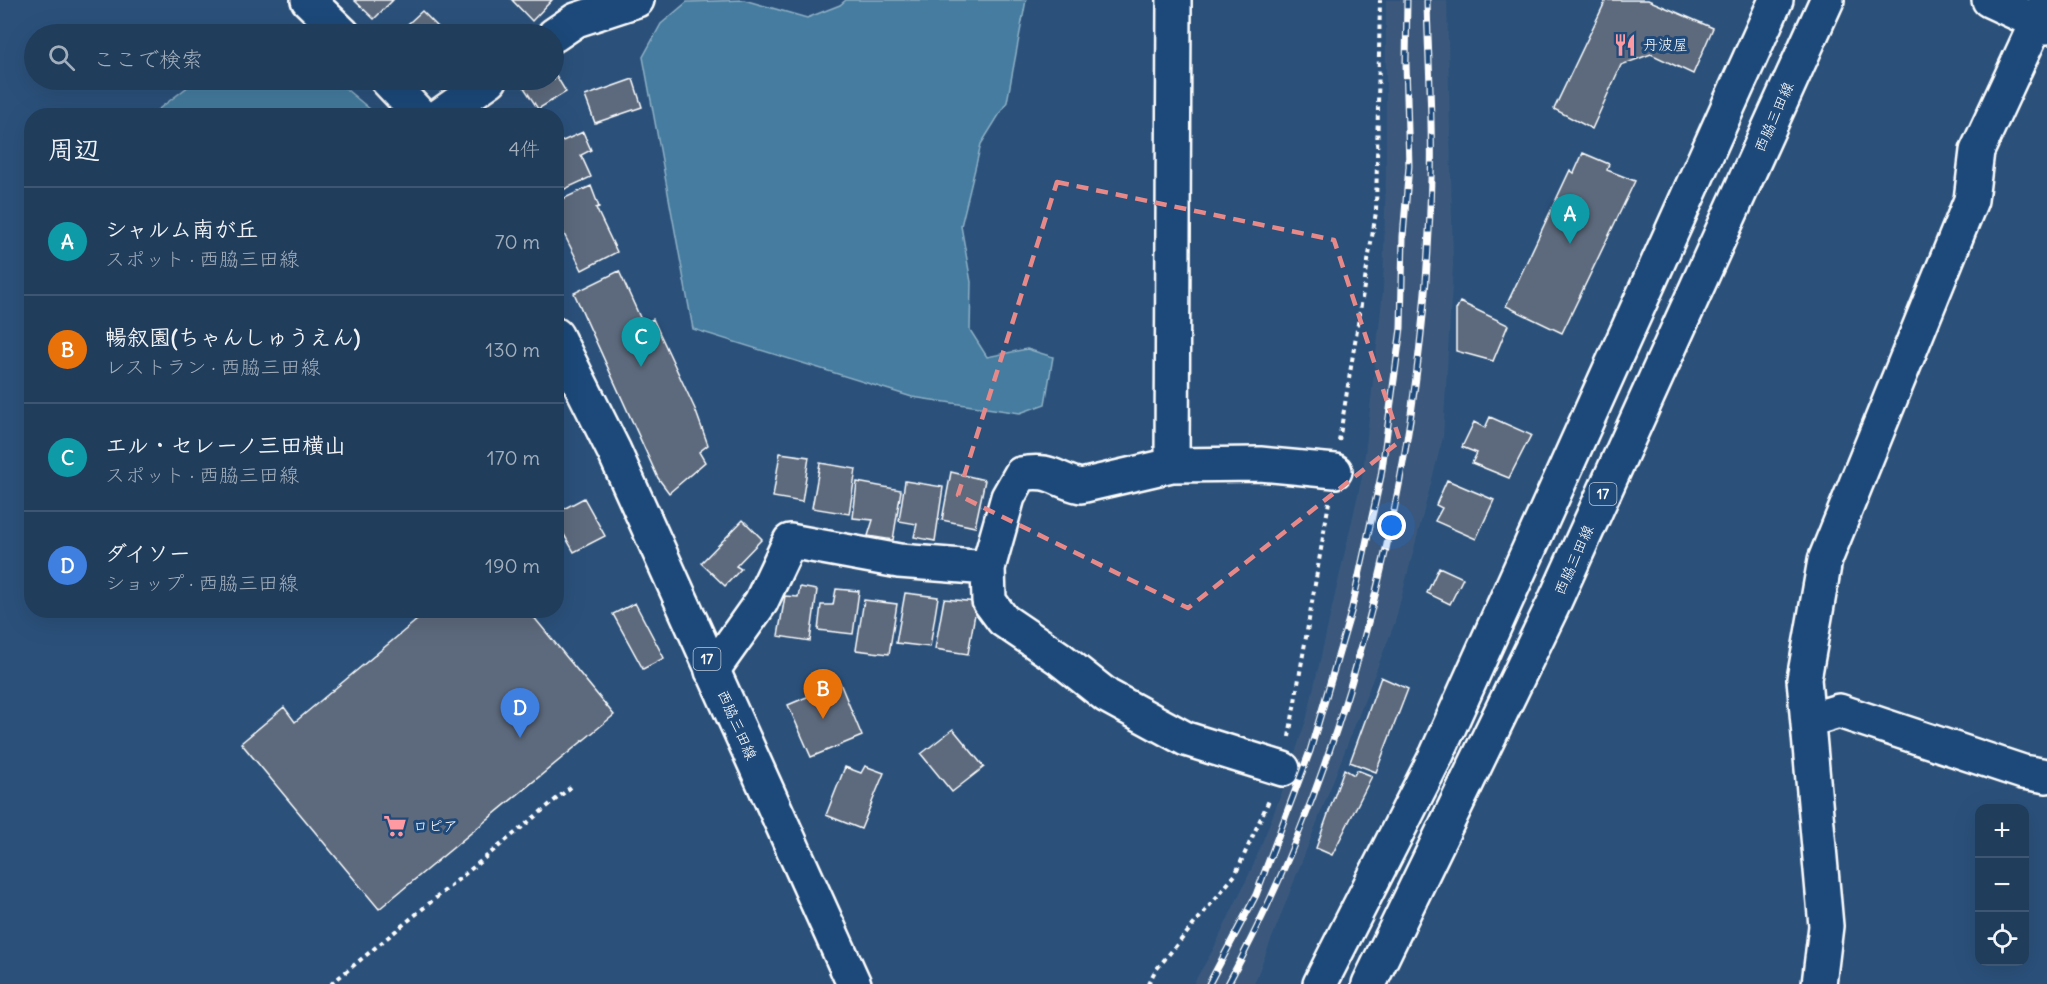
<!DOCTYPE html>
<html lang="ja">
<head>
<meta charset="utf-8">
<style>
	body { margin:0; font-family:Delius,"Klee One",sans-serif; background:#284462; color:#f1f3f6 }
	.controls { position:absolute; right:18px; bottom:18px; display:grid; overflow:hidden; border-radius:12px; box-shadow:0 6px 24px #0002 }
	.controls button { width:54px; height:54px; display:grid; place-items:center; padding:0; border:0; border-bottom:2px solid #3d5672; background:#203d5c; color:#f1f3f6; font:30px sans-serif }
	.you { position:absolute; left:1392px; top:526px; width:21px; height:21px; margin:-15px; border:4px solid #fff; border-radius:50%; background:#1a73e8; box-shadow:0 0 0 9px #1a73e833 }
	.badge { display:grid; place-items:center; width:39px; height:39px; border-radius:50%; background:#e69b98; color:#fff; font-size:20px; font-weight:700 }
	.pin { position:absolute; translate:-50% -50px; filter:drop-shadow(0 2px 3px #0008) }
	.pin::after { content:''; position:absolute; top:32px; width:21px; height:18px; background:inherit; clip-path:polygon(0 0,100% 0,50% 100%) }
	.list { margin:0; padding:0; list-style:none }
	h2 { display:flex; justify-content:space-between; align-items:center; height:78px; margin:0; padding:0 24px; font-size:26px }
	h2 small { font-size:20px; font-weight:400; color:#a2aebb }
	.list li { display:grid; grid-template-columns:39px 1fr auto; gap:18px; align-items:center; box-sizing:border-box; height:108px; padding:0 24px; border-top:2px solid #3d5672 }
	.list b { display:block; font-size:22px; white-space:nowrap }
	.list p { margin:0; font-size:20px; white-space:nowrap; color:#a2aebb }
	.list em { font-size:20px; font-style:normal; color:#a2aebb }
	.icon { flex:none; width:33px; height:33px; fill:none; stroke:currentColor; stroke-width:2; stroke-linecap:round; stroke-linejoin:round }
	.map { position:relative; flex:none; width:2047px; height:984px; overflow:hidden }
	.search { position:absolute; background:#203d5c; box-shadow:0 6px 24px #0002; left:24px; top:24px; width:540px; height:66px; display:flex; align-items:center; gap:15px; box-sizing:border-box; padding:0 21px; border-radius:33px; color:#a2aebb; font-size:22px }
	.panel { position:absolute; background:#203d5c; box-shadow:0 6px 24px #0002; left:24px; top:108px; width:540px; height:510px; border-radius:24px }
	.map>svg:first-child { display:block }
	.built { fill:#3a597c }
	.water { fill:#447c9f; stroke:#8fb0c5; stroke-width:1.5 }
	.building { fill:#5d6b7d; stroke:#fff; stroke-width:1.5 }
	.lines { fill:none; stroke-linecap:round; stroke-linejoin:round }
	.street-casing { stroke:#fff; stroke-width:38 }
	.primary-casing { stroke:#fff; stroke-width:38 }
	.path { stroke:#fff; stroke-width:4; stroke-dasharray:4.5 4.5; stroke-linecap:butt }
	.street { stroke:#1f4a7a; stroke-width:33 }
	.primary { stroke:#1f4a7a; stroke-width:33 }
	.rail-casing { stroke:#fff; stroke-width:7 }
	.rail { stroke:#1f4a7a; stroke-width:4.5; stroke-dasharray:14; stroke-linecap:butt }
	.marked { fill:none; stroke:#e88989; stroke-width:4.5; stroke-dasharray:12 8; stroke-linejoin:round }
	.labels { text-anchor:middle; stroke-width:6; stroke-linejoin:round; paint-order:stroke }
	.shield { fill:#1f4a7a; stroke:#bcc9d7; stroke-width:1.5 }
	.shield-label { font-size:14px; font-weight:bold; fill:#fff }
	.poi-label { font-size:15px; fill:#fff; stroke:#1f4a7a; text-anchor:start }
	.street-label { font-size:15px; fill:#fff; stroke:#1f4a7a }
</style>
</head>
<body>
<div class="map">
<svg width="2047" height="984" viewBox="0 0 2047 984">
	<rect width="100%" height="100%" fill="#2b517b"/>
	<filter id="ink" filterUnits="userSpaceOnUse"><feTurbulence type="fractalNoise" baseFrequency=".0167" numOctaves="2"/><feDisplacementMap in="SourceGraphic" scale="12" xChannelSelector="R" yChannelSelector="G"/><feConvolveMatrix kernelMatrix="1 2 1 2 8 2 1 2 1" color-interpolation-filters="sRGB"/></filter>
	<g filter="url(#ink)">
		<path class="built" d="M 1386,0 L 1447,0 L 1453,265 L 1443,437 L 1395,622 L 1254,984 L 1193,984 L 1213,950 L 1253,866 L 1282,792 L 1307,717 L 1363,473 L 1383,291 L 1386,174 Z"/>
		<path class="water" d="M 744,0 L 807,18 L 840,5 L 846,0 L 1026,0 L 1007,102 L 981,144 L 961,226 L 971,282 L 970,330 L 987,357 L 1027,349 L 1053,357 L 1045,404 L 1020,413 L 912,397 L 693,329 L 643,57 L 661,24 L 687,2 Z
			M 216,80 L 335,80 L 377,115 L 151,115 L 189,86 Z"/>
		<path class="building" d="M 354,0 L 393,0 L 374,19 Z
			M 512,0 L 552,0 L 532,21 Z
			M 1606,0 L 1648,0 L 1713,28 L 1693,74 L 1651,54 L 1621,65 L 1592,129 L 1554,109 Z
			M 422,11 L 445,34 L 397,34 Z
			M 554,72 L 566,92 L 538,109 L 523,86 L 533,80 L 554,80 Z
			M 633,79 L 642,107 L 595,123 L 585,96 Z
			M 583,132 L 591,150 L 581,155 L 591,177 L 556,193 L 556,144 Z
			M 1583,153 L 1609,164 L 1607,170 L 1635,181 L 1562,333 L 1506,306 L 1570,170 L 1574,173 Z
			M 591,186 L 599,207 L 596,208 L 617,252 L 582,270 L 562,230 L 556,233 L 556,202 Z
			M 619,271 L 643,324 L 653,319 L 695,409 L 708,445 L 699,452 L 705,462 L 669,493 L 658,478 L 574,293 Z
			M 1460,302 L 1508,325 L 1493,361 L 1456,351 L 1456,310 Z
			M 1490,417 L 1531,435 L 1509,478 L 1472,463 L 1477,453 L 1462,447 L 1474,422 L 1485,428 Z
			M 780,453 L 809,457 L 802,502 L 773,497 Z
			M 820,463 L 856,469 L 849,514 L 812,508 Z
			M 951,472 L 985,480 L 975,527 L 942,520 Z
			M 1447,480 L 1494,500 L 1476,539 L 1435,521 L 1442,508 L 1436,505 Z
			M 905,481 L 943,487 L 935,541 L 914,537 L 917,524 L 899,521 Z
			M 857,482 L 901,490 L 893,540 L 868,536 L 873,520 L 853,518 Z
			M 584,498 L 605,536 L 574,552 L 556,521 L 556,513 Z
			M 743,520 L 762,539 L 736,566 L 741,569 L 725,586 L 701,563 Z
			M 1439,567 L 1463,578 L 1450,604 L 1427,593 Z
			M 800,587 L 817,590 L 810,641 L 778,636 L 785,596 L 798,597 Z
			M 836,589 L 859,591 L 853,634 L 818,630 L 821,605 L 833,605 Z
			M 905,593 L 938,597 L 930,647 L 896,643 Z
			M 944,599 L 977,602 L 968,654 L 935,649 Z
			M 864,600 L 897,604 L 889,654 L 856,650 Z
			M 635,603 L 664,658 L 643,669 L 613,614 Z
			M 429,610 L 528,610 L 614,715 L 379,909 L 241,743 L 284,707 L 295,722 Z
			M 1381,677 L 1408,689 L 1376,772 L 1350,762 Z
			M 840,683 L 862,736 L 811,757 L 788,705 Z
			M 953,729 L 984,767 L 952,792 L 921,754 Z
			M 865,766 L 884,773 L 861,829 L 826,815 L 845,767 L 861,773 Z
			M 1344,769 L 1354,775 L 1357,770 L 1372,776 L 1332,855 L 1316,848 Z"/>
		<g class="lines">
			<g class="street-casing">
				<path id="street" d="M 1174,0 L 1172,465 L 1260,464 L 1335,471
					M 1989,0 L 2047,27
					M 554,35 L 576,20 L 637,0
					M 439,116 L 490,80
					M 1172,465 L 1081,486 C 1055,480 1051,468 1021,474 L 1008,497 L 988,568 L 989,601 L 1003,620 L 1059,658 L 1107,696 L 1186,739 L 1283,769
					M 712,671 L 761,602 L 790,541 L 899,561 L 988,568
					M 1809,720 L 1839,711 L 2023,772 L 2047,776
					M 1819,984 L 1826,926 L 1804,679 L 1825,560 L 1971,200 L 1977,151 L 2047,0"/>
			</g>
			<g class="primary-casing">
				<path id="primary" d="M 308,0 L 343,34
					M 387,80 L 421,116
					M 556,335 L 614,451 L 854,984
					M 1320,984 L 1437,754 L 1776,0
					M 1369,984 L 1553,605 L 1827,0"/>
			</g>
			<path class="path" d="M 1339,441 L 1376,212 L 1380,0
				M 1289,737 L 1329,502
				M 331,984 L 571,787
				M 1148,984 L 1155,971 L 1235,875 L 1270,798"/>
			<use href="#street" class="street"/>
			<use href="#primary" class="primary"/>
			<g class="rail-casing">
				<path id="rail" d="M 1209,984 L 1256,895 L 1310,751 L 1351,612 L 1381,476 L 1401,328 L 1403,236 L 1409,166 L 1406,63 L 1407,0
					M 1228,984 C 1357,745 1425,449 1431,179 C 1433,119 1428,59 1427,0"/>
			</g>
			<use href="#rail" class="rail"/>
		</g>
	</g>
	<path class="marked" d="M 1057,182 L 1334,240 L 1400,441 L 1188,608 L 958,495 Z"/>
	<defs>
		<g id="restaurant-bare" transform="scale(1.8)"><path d="M-5-6h1v4h1v-4h1v4h1v-4h1v5L-1.5 .5V6h-2V.5L-5-1ZM5-6V6H3V1.5H1.5Q1.5-4 5-6Z" fill="#ff9aa2" stroke="#1f4a7a" stroke-width="2.5" paint-order="stroke"/></g>
		<g id="supermarket-bare" transform="scale(1.8)"><path d="M-6-5.5h2.5l.6 2H6L4.5 2H-2.5L-4.4-4H-6ZM-1.5 3.2a1.3 1.3 0 1 0 .1 0ZM3 3.2a1.3 1.3 0 1 0 .1 0Z" fill="#ff9aa2" stroke="#1f4a7a" stroke-width="2.5" paint-order="stroke"/></g>
	</defs>
	<g fill-rule="evenodd">
		<use href="#restaurant-bare" x="1625" y="45"/>
		<use href="#supermarket-bare" x="395" y="826"/>
	</g>
	<g class="labels">
		<g class="shield">
			<rect x="1589.5" y="483" width="27" height="22" rx="4.5"/>
			<rect x="693.5" y="648" width="27" height="22" rx="4.5"/>
		</g>
		<g class="shield-label">
			<text x="1603" y="499">17</text>
			<text x="707" y="664">17</text>
		</g>
		<g class="poi-label">
			<text x="1643" y="50">丹波屋</text>
			<text x="413" y="831">ロピア</text>
		</g>
		<g class="street-label">
			<text transform="translate(1774 117) rotate(-66)" y="5">西脇三田線</text>
			<text transform="translate(1574 560) rotate(-66)" y="5">西脇三田線</text>
			<text transform="translate(737 725) rotate(66)" y="5">西脇三田線</text>
		</g>
	</g>
</svg>
<div class="controls">
<button>+</button>
<button>−</button>
<button><svg class="icon" aria-label="locate" viewBox="0 0 24 24"><circle cx="12" cy="12" r="6"/><path d="M12 2v4M12 18v4M2 12h4M18 12h4"/></svg></button>
</div>
<div class="you"></div>
<div class="pin badge" style="left:1570px;top:244px;background:#0f9aa8">A</div>
<div class="pin badge" style="left:823px;top:719px;background:#e8710a">B</div>
<div class="pin badge" style="left:641px;top:367px;background:#0f9aa8">C</div>
<div class="pin badge" style="left:520px;top:738px;background:#3f7fe0">D</div>
<div class="search"><svg class="icon" aria-label="search" viewBox="0 0 24 24"><circle cx="10" cy="10" r="6"/><path d="M15 15l6 6"/></svg>ここで検索</div>
<section class="panel">
<h2>周辺<small>4件</small></h2>
<ul class="list">
<li><span class="badge" style="background:#0f9aa8">A</span><div><b>シャルム南が丘</b><p>スポット · 西脇三田線</p></div><em>70 m</em></li>
<li><span class="badge" style="background:#e8710a">B</span><div><b>暢叙園(ちゃんしゅうえん)</b><p>レストラン · 西脇三田線</p></div><em>130 m</em></li>
<li><span class="badge" style="background:#0f9aa8">C</span><div><b>エル・セレーノ三田横山</b><p>スポット · 西脇三田線</p></div><em>170 m</em></li>
<li><span class="badge" style="background:#3f7fe0">D</span><div><b>ダイソー</b><p>ショップ · 西脇三田線</p></div><em>190 m</em></li>
</ul>
</section>
</div>
</body>
</html>
